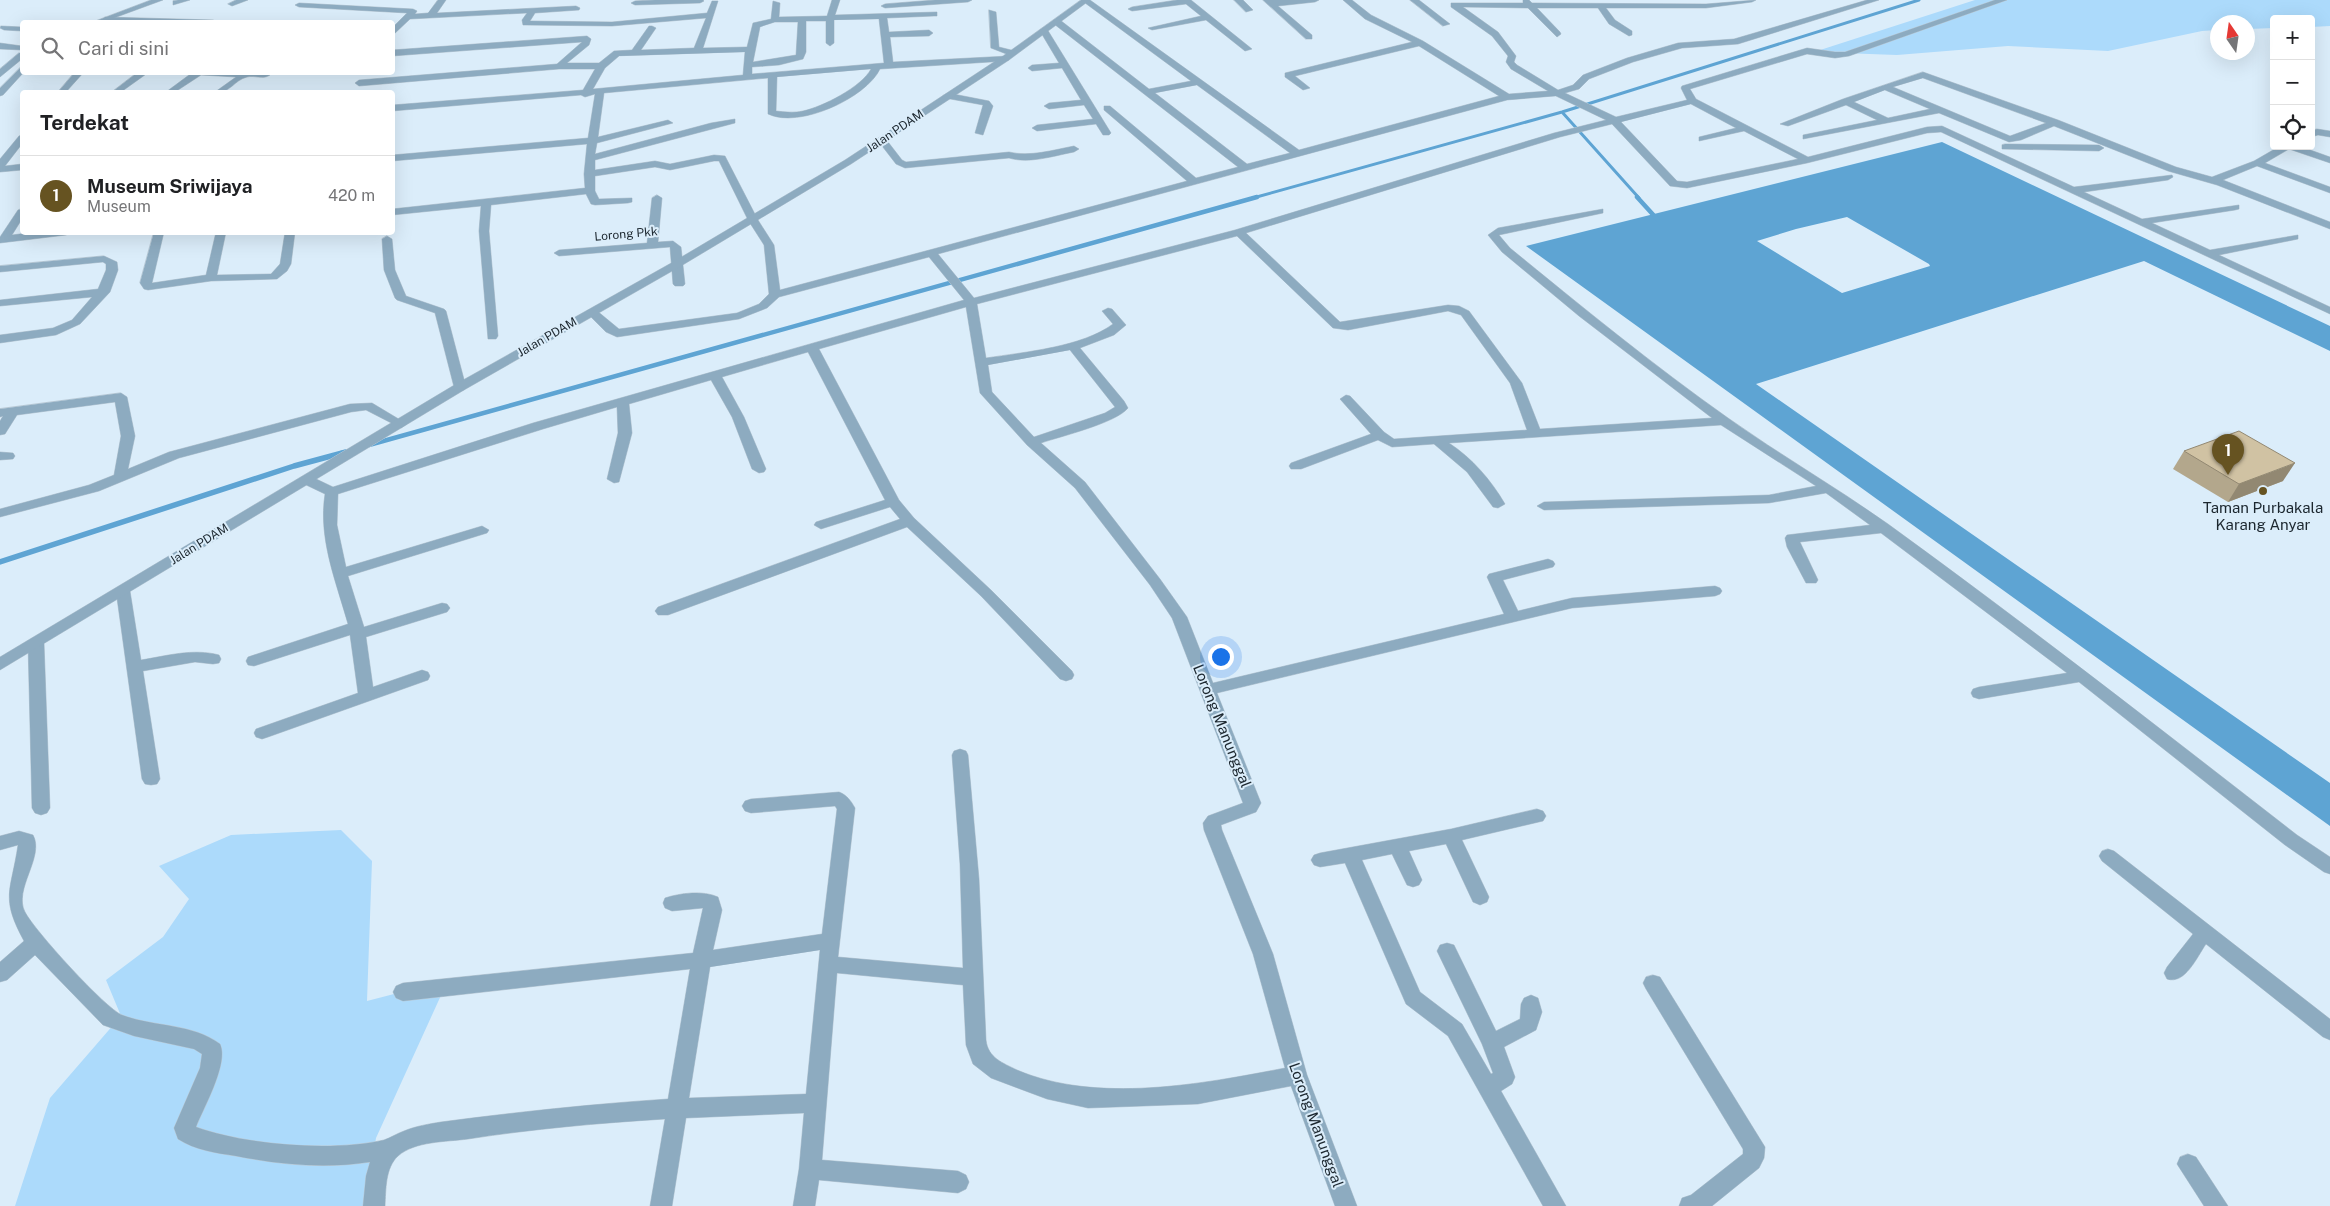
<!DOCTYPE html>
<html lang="id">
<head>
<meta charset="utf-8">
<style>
	body { margin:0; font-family:"Public Sans",sans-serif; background:#f2f2f2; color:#202124 }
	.controls { position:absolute; right:15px; top:15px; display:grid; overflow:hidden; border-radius:5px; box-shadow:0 5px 20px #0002 }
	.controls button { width:45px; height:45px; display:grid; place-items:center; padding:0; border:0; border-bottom:1px solid #e0e0e0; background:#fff; color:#202124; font:25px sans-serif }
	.compass { position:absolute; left:2210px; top:15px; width:45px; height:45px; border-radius:50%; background:#fff; box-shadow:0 5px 20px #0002; rotate:347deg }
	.you { position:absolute; left:1220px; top:656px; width:18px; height:18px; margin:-12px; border:4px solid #fff; border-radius:50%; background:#1a73e8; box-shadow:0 0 0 8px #1a73e833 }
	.badge { display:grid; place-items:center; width:32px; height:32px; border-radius:50%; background:#665321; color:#fff; font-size:16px; font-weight:700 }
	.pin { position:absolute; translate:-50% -41px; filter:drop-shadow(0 1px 2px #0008) }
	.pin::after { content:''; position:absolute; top:26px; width:18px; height:15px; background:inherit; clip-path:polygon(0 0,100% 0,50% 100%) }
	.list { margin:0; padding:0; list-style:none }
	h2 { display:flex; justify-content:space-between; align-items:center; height:65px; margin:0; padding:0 20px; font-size:21px }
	h2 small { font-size:16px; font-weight:400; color:#757577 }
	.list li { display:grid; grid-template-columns:32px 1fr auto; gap:15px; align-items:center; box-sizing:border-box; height:80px; padding:0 20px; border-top:1px solid #e0e0e0 }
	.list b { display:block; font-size:19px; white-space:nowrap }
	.list p { margin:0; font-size:16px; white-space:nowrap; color:#757577 }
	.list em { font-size:16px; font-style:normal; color:#757577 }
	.icon { flex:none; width:28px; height:28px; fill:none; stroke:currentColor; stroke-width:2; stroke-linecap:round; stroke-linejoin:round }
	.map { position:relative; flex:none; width:2330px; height:1206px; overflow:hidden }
	.search { position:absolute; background:#fff; box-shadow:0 5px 20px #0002; left:20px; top:20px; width:375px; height:55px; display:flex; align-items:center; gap:12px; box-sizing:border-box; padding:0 18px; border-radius:5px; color:#757577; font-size:19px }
	.panel { position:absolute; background:#fff; box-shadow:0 5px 20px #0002; left:20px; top:90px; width:375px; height:145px; border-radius:5px }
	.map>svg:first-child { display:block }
	.green { fill:#acdafb }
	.water { fill:#5ea4d3; fill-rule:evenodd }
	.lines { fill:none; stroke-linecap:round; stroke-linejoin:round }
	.stream-far2 { stroke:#5ea4d3; stroke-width:3 }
	.stream-far1 { stroke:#5ea4d3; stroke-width:4.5 }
	.stream { stroke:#5ea4d3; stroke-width:5.5 }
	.minor-casing { stroke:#b9c9d5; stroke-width:1 }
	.tertiary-casing { stroke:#b9c9d5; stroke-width:1 }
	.minor { fill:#8dabc0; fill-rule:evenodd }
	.tertiary { fill:#8dabc0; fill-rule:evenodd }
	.wall { fill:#b3a78c }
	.shaded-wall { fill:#928872 }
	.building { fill:#d0c2a3; stroke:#928872 }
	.poi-dot { fill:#665321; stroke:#dbedfa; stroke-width:2 }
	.labels { text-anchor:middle; stroke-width:4; stroke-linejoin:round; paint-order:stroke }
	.far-street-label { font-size:12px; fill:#1c272f; stroke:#dbedfa }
	.poi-label { font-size:15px; fill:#1c272f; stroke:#dbedfa }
	.street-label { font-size:15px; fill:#1c272f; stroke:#dbedfa }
</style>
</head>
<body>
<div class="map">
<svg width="2330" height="1206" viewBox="0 0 2330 1206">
	<rect width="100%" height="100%" fill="#dbedfa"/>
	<path class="green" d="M 1975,0 L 2330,0 L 2330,26 L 2311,27 L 2311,19 L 2274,19 L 2274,28 L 2248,29 L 2248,22 L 2218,22 L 2217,30 L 2202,31 L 2108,51 L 2008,46 L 1897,55 L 1814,52 Z
		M 341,830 L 372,861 L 367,1001 L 448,980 L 376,1138 L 365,1206 L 15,1206 L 50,1098 L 121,1016 L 106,980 L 163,937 L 189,899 L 159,866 L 231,835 Z"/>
	<path class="water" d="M 1942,142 L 2330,326 L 2330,351 L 2144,261 L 1756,384 L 2330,783 L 2330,826 L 1526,246 ZM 1847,217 L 1929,264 L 1930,266 L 1842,293 L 1757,241 L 1796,229 Z"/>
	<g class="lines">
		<path class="stream-far2" d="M 1562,112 L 1639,198
			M 1253,198 L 1562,112 L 1919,0"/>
		<path class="stream-far1" d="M 1637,197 L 1657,219
			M 369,445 L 1257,197
			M 341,453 L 346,452"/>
		<path class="stream" d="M 0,562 L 294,466 L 346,452"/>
		<g class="minor-casing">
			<path id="minor" d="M 178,0 L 190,0 L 173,5 L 173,1 Z
				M 236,0 L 248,0 L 232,6 L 228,4 Z
				M 438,0 L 446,0 L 437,13 L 576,6 L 580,8 L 579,10 L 535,13 L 530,21 L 612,22 L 707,13 L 712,1 L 718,1 L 703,48 L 747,47 L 753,23 L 771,19 L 773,1 L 780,3 L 779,17 L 827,16 L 832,0 L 840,0 L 835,15 L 937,12 L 937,16 L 934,16 L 887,18 L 889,32 L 929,30 L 933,33 L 929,36 L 890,37 L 893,62 L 1009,56 L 1009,60 L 1006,61 L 880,69 C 866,98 799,129 768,114 L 768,78 L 604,93 L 598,137 L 668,120 L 673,123 L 597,143 L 595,154 L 711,123 L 735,119 L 735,123 L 595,160 L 595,170 L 655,161 L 670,164 L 714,155 L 725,156 L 758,220 L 774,245 L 780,290 L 1187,181 L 1104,110 L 1104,106 L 1110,106 L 1196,178 L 1238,167 L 1054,24 L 1054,20 L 1060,20 L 1149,89 L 1191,81 L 1081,0 L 1090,0 L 1299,150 L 1499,96 L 1419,46 L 1295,76 L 1310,88 L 1303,90 L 1285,77 L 1285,73 L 1412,42 L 1365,19 L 1343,0 L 1352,0 L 1371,15 L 1423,41 L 1509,94 L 1548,91 L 1511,69 L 1506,62 L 1508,56 L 1492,36 L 1451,7 L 1451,3 L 1523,3 L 1523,0 L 1529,0 L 1532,3 L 1706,4 L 1756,0 L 1752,2 L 1706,8 L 1606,8 L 1615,20 L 1632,31 L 1632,35 L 1629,36 L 1609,24 L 1598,8 L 1537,8 L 1560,32 L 1561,34 L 1557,37 L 1528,8 L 1463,7 L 1498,32 L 1516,56 L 1514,62 L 1517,65 L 1558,90 L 1573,85 L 1583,75 L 1627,58 L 1678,43 L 1734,39 L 1867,0 L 1879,0 L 1738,44 L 1682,48 L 1633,62 L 1589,79 L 1579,89 L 1565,93 L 1616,117 L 1687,100 L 1681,88 L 1682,86 L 1807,48 L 1835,52 L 1845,52 L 1995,0 L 2007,0 L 1849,56 L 1835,58 L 1807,54 L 1690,89 L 1696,99 L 1808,157 L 1927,127 L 1942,126 L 2074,187 L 2172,175 L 2173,177 L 2168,180 L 2084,192 L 2142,219 L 2239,205 L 2239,209 L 2235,210 L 2152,223 L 2210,250 L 2298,235 L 2298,239 L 2219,255 L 2330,307 L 2330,314 L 1941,132 L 1927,133 L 1807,163 L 1687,188 L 1670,186 L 1612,124 L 1560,137 L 1246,233 L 1340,322 L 1448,305 L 1459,306 L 1469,311 L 1522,383 L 1540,429 L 1712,418 L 1579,316 L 1502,252 L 1488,235 L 1498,228 L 1603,209 L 1603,213 L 1499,235 L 1510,248 C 1581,306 1653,365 1728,418 C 1780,455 1836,487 1888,524 C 2027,625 2162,730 2297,835 L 2330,857 L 2330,874 L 2324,872 L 2285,845 L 2079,682 L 1979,699 L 1973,697 L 1971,693 L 1973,689 L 1979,687 L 2067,673 L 1881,533 L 1800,542 L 1818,580 L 1816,583 L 1806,583 L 1787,547 L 1785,538 L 1787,535 L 1870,525 L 1826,493 L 1769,503 L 1544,510 L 1537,506 L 1544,502 L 1769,495 L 1816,486 L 1721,425 L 1449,443 C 1472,458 1491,480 1505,504 L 1498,508 L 1493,507 L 1467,472 L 1434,444 L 1392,447 L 1378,440 L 1301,469 L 1291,469 L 1289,466 L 1291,463 L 1371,434 L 1340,399 L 1346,395 L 1350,396 L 1384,432 L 1394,439 L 1527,430 L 1510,383 L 1461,315 L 1448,311 L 1348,330 L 1333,328 L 1237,236 L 977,304 L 986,358 C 1025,352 1082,347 1113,324 L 1102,311 L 1108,308 L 1112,309 L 1126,325 L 1114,335 L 1080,348 L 1124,401 L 1128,408 C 1116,423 1062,436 1041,443 L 1085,482 L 1160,579 L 1187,617 L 1213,683 L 1504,614 L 1487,577 L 1489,574 L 1548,559 L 1553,561 L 1555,564 L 1553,567 L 1503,580 L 1518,611 L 1572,598 L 1715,586 L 1720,588 L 1722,591 L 1720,594 L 1715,596 L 1572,608 L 1217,693 L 1261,803 L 1256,812 L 1221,825 L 1222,830 L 1273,954 L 1307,1075 L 1357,1206 L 1335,1206 L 1291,1086 L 1198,1104 L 1088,1108 L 1047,1099 L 991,1078 L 973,1064 L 966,1045 L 963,985 L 837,973 L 822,1160 L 958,1171 L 966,1175 L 969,1182 L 966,1189 L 958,1193 L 819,1180 L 815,1206 L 793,1206 L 799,1169 L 804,1113 L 686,1118 L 672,1206 L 650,1206 L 665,1119 C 599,1123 533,1129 468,1139 C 446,1142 415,1141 398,1156 C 385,1168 386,1190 385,1206 L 363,1206 L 366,1176 L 370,1162 C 325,1169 282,1165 236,1156 C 216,1153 195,1150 178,1139 L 174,1128 L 200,1068 L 202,1054 L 194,1049 L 134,1036 L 103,1025 L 35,955 L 7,980 L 0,982 L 0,962 L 24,941 C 0,897 11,892 18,845 L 0,850 L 0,836 L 19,831 L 33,835 C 45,857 13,889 25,912 C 34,930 106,1009 122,1015 C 153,1027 192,1023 220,1044 C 229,1063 204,1107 196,1127 C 246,1145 332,1152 384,1140 C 390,1138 398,1133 404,1131 C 416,1126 429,1124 441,1122 C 517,1112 592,1104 668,1099 L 690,969 L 403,1001 L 396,998 L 393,992 L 396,986 L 403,983 L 693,953 L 703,908 L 672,911 L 665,908 L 663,903 L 665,898 C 680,893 703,890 718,897 L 722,910 L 713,950 L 822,934 L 837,809 L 835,806 L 751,813 L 745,811 L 742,806 L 745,801 L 751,799 L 839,792 C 847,795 851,801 855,808 L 838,957 L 963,968 L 960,864 L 952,755 L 954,751 L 960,749 L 966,751 L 968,755 L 979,879 L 986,1040 C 988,1058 1003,1063 1017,1070 C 1097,1104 1202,1084 1285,1068 L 1253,954 L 1204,830 L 1203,823 L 1208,816 L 1243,803 L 1172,618 L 1150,585 L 1075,488 L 1027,445 L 980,393 L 966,307 L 819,349 L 899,500 L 914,518 L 991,590 L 1072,671 L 1074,675 L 1072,679 L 1066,681 L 1060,679 L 981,596 L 907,527 L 668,615 L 658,615 L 655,611 L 658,607 L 900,519 L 890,507 L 821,529 L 814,525 L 816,522 L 885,500 L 808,352 L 722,377 L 744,417 L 766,469 L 764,472 L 759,473 L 752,469 L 732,417 L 711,380 L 629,404 L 632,433 L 619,482 L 614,483 L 607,479 L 618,433 L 617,407 L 543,429 L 338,494 L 337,525 L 346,567 L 482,526 L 489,530 L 487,533 L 348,576 L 364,627 L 442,603 L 447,604 L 450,608 L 447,612 L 366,637 L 373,687 L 422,670 L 428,672 L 430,676 L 428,680 L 268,737 L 262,739 L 256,737 L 254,733 L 256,729 L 358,693 L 350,635 L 254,666 L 248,665 L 246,661 L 248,657 L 348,624 C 336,581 318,539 325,494 L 302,483 L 300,480 L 302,477 L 312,477 L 333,487 L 533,423 L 964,300 L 929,257 L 779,297 L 767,308 L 739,319 L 617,337 L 606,332 L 586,312 L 588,310 L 596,310 L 619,329 L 737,313 L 759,304 L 769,294 L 764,245 L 748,220 L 719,161 L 714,161 L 670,170 L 655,167 L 595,176 L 595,191 L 599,199 L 632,198 L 632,202 L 628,203 L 595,205 L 591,204 L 586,194 L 491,205 L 489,231 L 498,336 L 496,339 L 488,339 L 479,231 L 481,206 L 392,215 L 392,209 L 585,188 L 584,174 L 587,144 L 392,161 L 392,155 L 588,138 L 595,94 L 585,97 L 581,95 L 392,111 L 392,105 L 583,90 L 595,69 L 559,69 L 359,86 L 355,83 L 359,80 L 557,64 L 582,42 L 392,56 L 392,50 L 587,36 L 591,39 L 589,45 L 567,63 L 599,63 L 614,51 L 632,50 L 649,26 L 652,26 L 656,28 L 641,50 L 694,48 L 706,18 L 612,26 L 526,25 L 523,25 L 522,20 L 527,13 L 410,19 L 392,36 L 392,28 L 407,13 L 299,7 L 295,5 L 299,3 L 413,9 L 417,11 L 415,14 L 428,13 ZM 879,19 L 884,63 L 752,74 L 752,67 L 779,65 L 803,59 L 806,52 L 806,21 L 826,21 L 826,43 L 830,46 L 834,43 L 834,20 ZM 775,22 L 798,22 L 796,55 L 753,62 L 760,27 ZM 745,52 L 743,75 L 593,89 L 605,68 L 619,56 ZM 871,69 C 862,87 822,107 803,111 C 794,113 785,112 776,111 L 777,77 ZM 1197,85 L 1290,153 L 1247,164 L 1155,93 ZM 1556,96 L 1606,120 L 1554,133 L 1235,230 L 974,298 L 938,254 L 1507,100 ZM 1691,104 L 1736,128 L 1699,137 L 1699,141 L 1744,131 L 1798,159 L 1687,182 L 1677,181 L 1621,122 ZM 1070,350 L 1115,407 L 1105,413 L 1034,437 L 992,392 L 988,365 ZM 820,950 L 806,1094 L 689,1098 L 710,967 Z
				M 655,0 L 703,0 L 704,1 L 700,3 L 635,5 L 631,3 L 635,1 Z
				M 935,0 L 972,0 L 968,2 L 885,8 L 881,6 L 885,4 Z
				M 1177,0 L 1191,0 L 1252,49 L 1245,51 L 1206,20 L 1152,30 L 1148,28 L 1201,16 L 1186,4 L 1132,11 L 1128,9 L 1132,7 Z
				M 1234,0 L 1243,0 L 1253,10 L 1246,12 Z
				M 1263,0 L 1319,0 L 1315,2 L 1278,6 L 1312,35 L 1312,39 L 1306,39 Z
				M 1410,0 L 1419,0 L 1450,24 L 1443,26 Z
				M 989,10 L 996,12 L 999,47 L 1015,51 L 1015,55 L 1009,55 L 991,48 Z
				M 105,17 L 213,20 L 217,22 L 108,21 L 104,19 Z
				M 1,26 L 22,27 L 22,31 L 4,30 L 0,28 Z
				M 1041,29 L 1047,29 L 1111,133 L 1109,135 L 1103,135 L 1096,124 L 1037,131 L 1032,128 L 1037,125 L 1093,119 L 1084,105 L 1049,109 L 1044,106 L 1049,103 L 1081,100 L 1062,68 L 1032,71 L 1028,68 L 1032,65 L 1059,63 L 1040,31 Z
				M 0,43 L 22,46 L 22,50 L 0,49 Z
				M 21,67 L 24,72 L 3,95 L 0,96 L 0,88 Z
				M 75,72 L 84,72 L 66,92 L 58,92 Z
				M 138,72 L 149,72 L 121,92 L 112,92 Z
				M 180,72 L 267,72 L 270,75 C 263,80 255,75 247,77 C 234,80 230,94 215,92 L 236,77 L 201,75 L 175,92 L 166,92 L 189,75 Z
				M 1923,72 L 2058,120 L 2176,167 L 2212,177 L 2254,161 L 2280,146 L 2299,146 L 2330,157 L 2330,163 L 2289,149 L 2265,163 L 2330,187 L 2330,193 L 2257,166 L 2223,180 L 2330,222 L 2330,229 L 2217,185 L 2168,171 L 2054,126 L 2021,140 L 2009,142 L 1939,113 L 1803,139 L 1803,135 L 1877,120 L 1846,105 L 1788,126 L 1780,124 L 1843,99 ZM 1923,78 L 2046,123 L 2010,136 L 1893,87 ZM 1885,90 L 1930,109 L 1888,118 L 1854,102 Z
				M 948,93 L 989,101 L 993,106 L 983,135 L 975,133 L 983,105 L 945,98 L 943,96 Z
				M 2317,129 L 2330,131 L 2330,137 L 2318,135 L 2311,137 L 2311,131 Z
				M 22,135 L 22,144 L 5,166 L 22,164 L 22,170 L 0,172 L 0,159 L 19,136 Z
				M 882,137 L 885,138 L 902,160 L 906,162 L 1009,152 C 1030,157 1053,150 1074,146 L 1079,149 L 1074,152 C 1053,156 1029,164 1009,158 L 905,168 L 896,164 L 879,142 L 877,140 Z
				M 2005,144 L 2099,145 L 2104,148 L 2099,151 L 2002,149 L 2002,145 Z
				M 657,195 L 662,198 L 658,242 L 673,241 L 681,247 L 685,284 L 683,286 L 675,286 L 673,284 L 670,247 L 559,256 L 554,253 L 559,250 L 647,243 L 652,198 Z
				M 22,209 L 22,219 L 12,235 L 35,232 L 71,232 L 66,235 L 0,243 L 0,237 L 18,210 Z
				M 154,232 L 164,232 L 152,283 L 206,275 L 216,232 L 226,232 L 217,275 L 271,274 L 280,264 L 285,232 L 295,232 L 291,264 L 287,271 L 277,279 L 211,281 L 148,290 L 144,289 L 140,283 Z
				M 387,236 L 392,239 L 395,270 L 406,296 L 444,309 L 446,311 L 466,387 L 464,390 L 460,391 L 454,387 L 435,313 L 397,300 L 395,298 L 384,270 L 382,239 Z
				M 104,256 L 117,262 L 118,270 L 110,292 L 80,324 L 56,335 L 0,343 L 0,335 L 53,328 L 72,320 L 92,297 L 0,306 L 0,300 L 98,289 L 106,270 L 106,264 L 103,262 L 0,272 L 0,266 Z
				M 121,393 L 127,397 L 135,436 L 128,469 L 169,452 L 350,404 L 372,403 L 407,424 L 401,428 L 366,410 L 351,412 L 179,458 L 99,491 L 0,517 L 0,509 L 89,485 L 114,475 L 121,436 L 115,402 L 17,415 L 5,434 L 0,435 L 0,421 L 3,416 L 0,417 L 0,409 Z
				M 0,452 L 13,453 L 15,456 L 13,459 L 0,460 Z
				M 123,586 L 128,588 L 130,591 L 141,660 C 166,656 193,648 219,655 L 221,659 L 219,663 L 213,664 L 195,662 L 143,671 L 160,779 L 157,784 L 151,785 L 145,784 L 142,779 L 116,591 L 118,588 Z
				M 36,638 L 41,639 L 44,643 L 50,808 L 47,813 L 41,815 L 35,813 L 32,808 L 28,643 L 31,639 Z
				M 1537,809 L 1543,811 L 1546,816 L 1543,821 L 1462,840 L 1489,897 L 1487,902 L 1480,905 L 1473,902 L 1446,844 L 1409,851 L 1422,880 L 1419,885 L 1413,887 L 1407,885 L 1392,854 L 1362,860 L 1420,992 L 1462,1024 L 1491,1074 L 1493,1073 L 1482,1044 L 1437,951 L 1440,945 L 1447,943 L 1454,945 L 1496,1031 L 1520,1019 L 1521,1004 L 1524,998 L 1531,995 L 1538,998 L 1542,1012 L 1536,1030 L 1504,1047 L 1515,1077 L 1512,1084 L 1501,1091 L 1566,1206 L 1543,1206 L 1448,1036 L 1406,1004 L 1345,863 L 1320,867 L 1314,865 L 1311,860 L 1314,855 L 1320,853 L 1451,829 Z
				M 2108,849 L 2114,851 L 2330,1019 L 2330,1040 L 2323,1037 L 2206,944 C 2197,957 2185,985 2167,979 L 2164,973 L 2167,967 L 2193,934 L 2102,861 L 2099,856 L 2102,851 Z
				M 1653,975 L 1660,977 L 1765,1147 L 1764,1158 L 1759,1168 L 1712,1206 L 1679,1206 L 1682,1198 L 1691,1195 L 1743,1154 L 1743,1149 L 1646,989 L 1643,983 L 1646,977 Z
				M 2188,1154 L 2196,1157 L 2228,1206 L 2204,1206 L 2177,1164 L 2180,1157 Z"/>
		</g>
		<g class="tertiary-casing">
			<path id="tertiary" d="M 151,0 L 163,0 L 103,22 L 93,22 Z
				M 1081,0 L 1090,0 L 1009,60 L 851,164 L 681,266 L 464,390 L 0,670 L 0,657 L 456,384 L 673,262 L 845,160 L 1003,56 Z
				M 19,53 L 22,53 L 22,59 L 0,77 L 0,69 Z"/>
		</g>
		<use href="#minor" class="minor"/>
		<use href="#tertiary" class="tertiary"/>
	</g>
	<path class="wall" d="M 2184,451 L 2283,481 L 2228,502 L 2173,469 Z"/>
	<path class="shaded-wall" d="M 2295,463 L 2283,481 L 2228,502 L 2239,484 Z"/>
	<path class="building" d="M 2239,431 L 2295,463 L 2239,484 L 2184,451 Z"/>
	<circle class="poi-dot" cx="2263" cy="491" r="5"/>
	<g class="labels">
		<g class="far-street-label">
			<text transform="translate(895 131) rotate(-34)" y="4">Jalan PDAM</text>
			<text transform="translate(626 234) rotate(-5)" y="4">Lorong Pkk</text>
			<text transform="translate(547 337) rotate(-30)" y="4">Jalan PDAM</text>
			<text transform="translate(199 544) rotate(-32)" y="4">Jalan PDAM</text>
		</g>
		<g class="poi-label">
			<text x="2263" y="513">Taman Purbakala<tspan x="2263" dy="17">Karang Anyar</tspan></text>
		</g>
		<g class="street-label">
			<text transform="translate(1222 726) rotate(68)" y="5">Lorong Manunggal</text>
			<text transform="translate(1316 1125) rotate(70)" y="5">Lorong Manunggal</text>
		</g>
	</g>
</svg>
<div class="controls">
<button>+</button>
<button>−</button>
<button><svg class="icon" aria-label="locate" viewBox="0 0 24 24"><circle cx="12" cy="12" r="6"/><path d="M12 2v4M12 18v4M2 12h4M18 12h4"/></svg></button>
</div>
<svg class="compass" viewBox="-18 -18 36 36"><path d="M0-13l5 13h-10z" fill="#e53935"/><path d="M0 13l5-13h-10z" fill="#757577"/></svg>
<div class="you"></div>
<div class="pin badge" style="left:2228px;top:475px">1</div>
<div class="search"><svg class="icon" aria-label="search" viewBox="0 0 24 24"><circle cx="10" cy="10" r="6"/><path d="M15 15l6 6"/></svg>Cari di sini</div>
<section class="panel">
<h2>Terdekat<small></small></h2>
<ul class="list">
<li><span class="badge">1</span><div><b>Museum Sriwijaya</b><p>Museum</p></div><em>420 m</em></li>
</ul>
</section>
</div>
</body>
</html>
